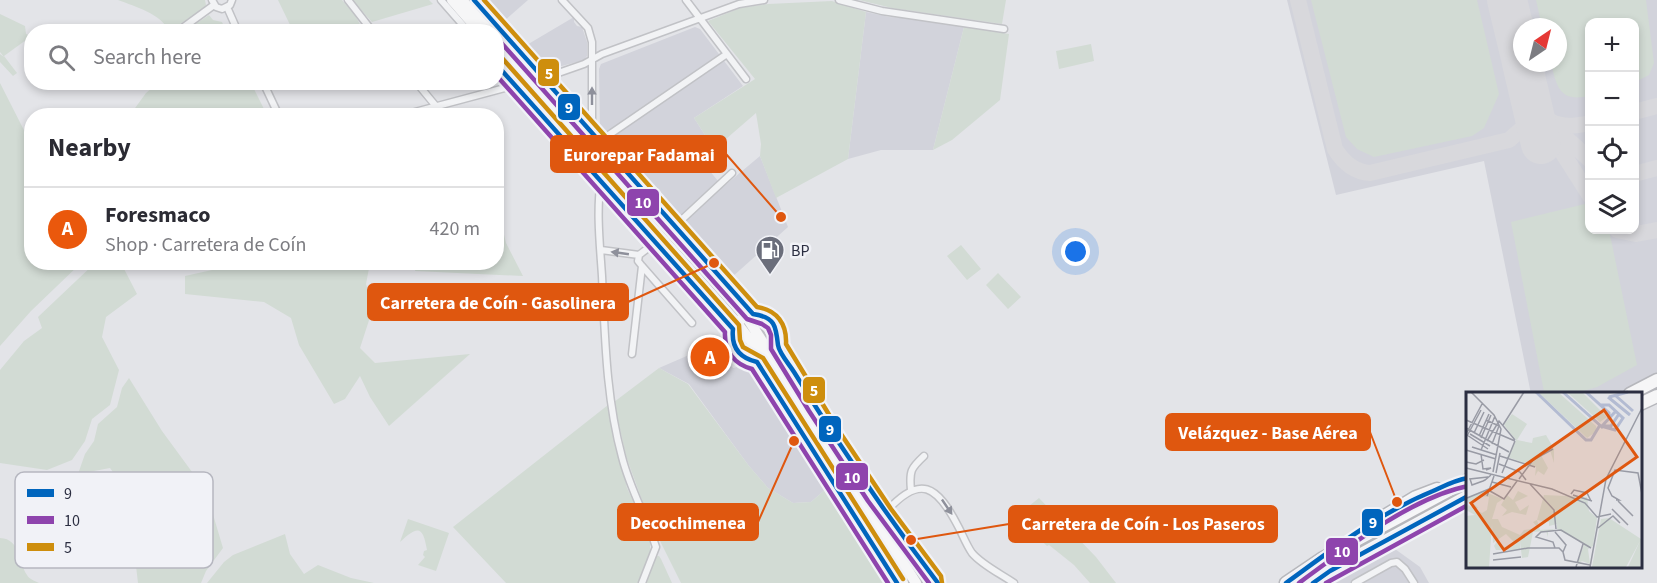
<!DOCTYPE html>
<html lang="en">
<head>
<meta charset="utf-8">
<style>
	body { margin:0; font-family:"Source Sans 3",sans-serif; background:#f2f2f3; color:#2b2b33 }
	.controls { position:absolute; right:18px; top:18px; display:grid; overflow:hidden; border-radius:12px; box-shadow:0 3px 9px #0003 }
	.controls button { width:54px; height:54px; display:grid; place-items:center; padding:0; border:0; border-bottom:2px solid #e1e1e2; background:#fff; color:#2b2b33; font:30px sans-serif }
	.compass { position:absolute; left:1513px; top:18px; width:54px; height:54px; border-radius:50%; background:#fff; box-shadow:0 3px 9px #0003; rotate:35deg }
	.you { position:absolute; left:1076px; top:252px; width:21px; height:21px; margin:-15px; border:4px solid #fff; border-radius:50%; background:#1a73e8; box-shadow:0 0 0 9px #1a73e833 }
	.badge { display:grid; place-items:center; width:39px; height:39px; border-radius:50%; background:#ea580c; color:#fff; font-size:20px; font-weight:700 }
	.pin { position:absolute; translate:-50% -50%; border:3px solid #fff; box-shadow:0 2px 6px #0006 }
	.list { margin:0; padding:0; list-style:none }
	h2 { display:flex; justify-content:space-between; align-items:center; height:78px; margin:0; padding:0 24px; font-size:26px }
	h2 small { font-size:20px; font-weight:400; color:#7c7c81 }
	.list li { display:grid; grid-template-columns:39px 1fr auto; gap:18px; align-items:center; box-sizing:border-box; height:84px; padding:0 24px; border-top:2px solid #e1e1e2 }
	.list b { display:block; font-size:22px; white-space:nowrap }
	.list p { margin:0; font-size:20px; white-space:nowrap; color:#7c7c81 }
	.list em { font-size:20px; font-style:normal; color:#7c7c81 }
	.icon { flex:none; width:33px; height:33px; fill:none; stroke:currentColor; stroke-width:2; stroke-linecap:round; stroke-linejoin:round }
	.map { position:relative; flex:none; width:1657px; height:583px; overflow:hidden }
	.search { position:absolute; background:#fff; box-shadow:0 3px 9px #0003; left:24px; top:24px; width:480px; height:66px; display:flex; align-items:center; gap:15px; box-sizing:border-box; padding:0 21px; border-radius:24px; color:#7c7c81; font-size:22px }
	.panel { position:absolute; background:#fff; box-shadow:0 3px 9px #0003; left:24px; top:108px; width:480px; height:162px; border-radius:24px }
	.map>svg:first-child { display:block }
	.built { fill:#d2d3db; fill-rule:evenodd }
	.green { fill:#d2dbd4 }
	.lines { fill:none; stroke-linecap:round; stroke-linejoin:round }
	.taxiway { stroke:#d8d8dc; stroke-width:16 }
	.runway { stroke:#d8d8dc; stroke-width:40 }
	.minor-casing { stroke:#c1c2c6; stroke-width:9 }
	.primary-casing { stroke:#c0c1c6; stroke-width:14 }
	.motorway-casing { stroke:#b6b7bc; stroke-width:15 }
	.minor { stroke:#f2f3f5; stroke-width:6 }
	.primary { stroke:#f6f6f7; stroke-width:10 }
	.motorway { stroke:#f6f6f7; stroke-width:12 }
	.bus-1-casing { stroke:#f1f2f7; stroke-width:9 }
	.bus-2-casing { stroke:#f1f2f7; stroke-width:9 }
	.bus-3-casing { stroke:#f1f2f7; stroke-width:9 }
	.bus-1 { stroke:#0065bd; stroke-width:4.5 }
	.bus-2 { stroke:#8e44ad; stroke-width:4.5 }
	.bus-3 { stroke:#ce8e0d; stroke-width:4.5 }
	.oneway { fill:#8e909b }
	.labels { text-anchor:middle; stroke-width:5; stroke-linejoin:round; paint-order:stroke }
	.poi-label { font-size:16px; fill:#2b2e41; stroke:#f1f2f7; text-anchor:start }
	.inset-river { fill:none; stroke:#b3bbd2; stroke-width:3 }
	.inset-road { fill:none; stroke:#999ba5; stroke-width:1.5 }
	.view { fill:#df570f; fill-opacity:0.15; stroke:#df570f; stroke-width:3 }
	.inset-edge { fill:none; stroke:#2b2e41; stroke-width:3 }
	.key { fill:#f1f2f7; stroke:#b6b7c0; stroke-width:1.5 }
	.key-label { font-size:16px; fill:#2b2e41 }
	.leader { fill:none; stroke:#df570f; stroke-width:2 }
	.callout-dot { fill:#df570f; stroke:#f1f2f7; stroke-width:2 }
	.callout { fill:#df570f; stroke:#df570f; stroke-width:2 }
	.callout-label { font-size:18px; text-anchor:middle; font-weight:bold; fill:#fff }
	.line-badge { stroke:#f1f2f7; stroke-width:2 }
	.badge-label { font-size:16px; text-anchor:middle; font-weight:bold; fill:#fff }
</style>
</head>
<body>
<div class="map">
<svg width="1657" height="583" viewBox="0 0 1657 583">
	<rect width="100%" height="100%" fill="#e3e4e8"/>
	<path class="built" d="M 484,0 L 528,0 L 503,22 Z
		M 1287,0 L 1657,0 L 1657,374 L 1618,394 L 1531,394 L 1484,161 L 1336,195 ZM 1590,22 L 1634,22 L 1634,230 L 1590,230 ZM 1522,27 L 1558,27 L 1558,63 L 1522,63 Z
		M 866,12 L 889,17 L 922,19 L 964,27 L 933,150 L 881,150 L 848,159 Z
		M 574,17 L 574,22 L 577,26 L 582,27 L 587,42 L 587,56 L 584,60 L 547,70 L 525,46 Z
		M 695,27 L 700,29 L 743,86 L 694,118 L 707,138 L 696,149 L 704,158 L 704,164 L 723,187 L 760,156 L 788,227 L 731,278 L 609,140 L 600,128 L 599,69 L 601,64 Z
		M 724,336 L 725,347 L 722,354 L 733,368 L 741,366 L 753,371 L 827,488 L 811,502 L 793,503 L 768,488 L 749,466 L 689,384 L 659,368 L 712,345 Z
		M 1395,549 L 1420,567 L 1429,583 L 1332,583 Z"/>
	<path class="green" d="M 118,0 L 205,0 L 206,5 L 203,9 L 169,31 C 160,13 136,7 118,0 Z
		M 278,0 L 342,0 L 355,15 L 362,28 L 349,31 L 293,31 Z
		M 352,0 L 429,0 L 433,4 L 372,22 Z
		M 859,0 L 1006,0 L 1002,24 L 892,8 Z
		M 1311,0 L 1477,0 L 1499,94 L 1484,128 L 1472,136 L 1374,157 L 1357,149 L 1346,137 Z
		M 1536,0 L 1646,0 L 1654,63 L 1649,75 L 1635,82 L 1634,22 L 1590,22 L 1589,96 C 1561,102 1557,89 1551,63 L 1558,63 L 1558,27 L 1542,27 Z
		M 832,1 L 866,12 L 848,159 L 776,198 L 760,156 L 761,144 L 756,113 L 704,158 L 696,148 L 707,138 L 694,118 L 755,79 L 708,21 L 740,8 L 768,4 Z
		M 0,14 L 25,26 L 26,34 L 31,36 L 31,45 L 26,40 L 4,56 L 17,73 L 13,76 L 0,62 L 0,54 L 4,57 L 0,52 Z
		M 209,15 L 213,20 L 222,22 L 226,31 L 185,31 Z
		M 964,27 L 1009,34 L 1000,100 L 952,140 L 933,150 Z
		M 1091,44 L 1094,61 L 1059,69 L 1056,51 Z
		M 159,82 L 251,83 L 267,115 L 130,115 L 146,93 Z
		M 0,83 L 31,144 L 32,262 L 81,263 L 31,311 L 0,346 Z
		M 1589,203 L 1590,230 L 1609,230 L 1637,365 L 1597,387 L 1573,394 L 1547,394 L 1544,392 L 1511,222 Z
		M 497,216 L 501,222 L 506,243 L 523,276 L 415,271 L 416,263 L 496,262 Z
		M 961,245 L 981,269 L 967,280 L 947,256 Z
		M 96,262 L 121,263 L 137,294 L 106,317 L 102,337 L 119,370 L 110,405 L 92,419 L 85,441 L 72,460 L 47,470 L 0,463 L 0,370 L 24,341 L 42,328 L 38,317 Z
		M 260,263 L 370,263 L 366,284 L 373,308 L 360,348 L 375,363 L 470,354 L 389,426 L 370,397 L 360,376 L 345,399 L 334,404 L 299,345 L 291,318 L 264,302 L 185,294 L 185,276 L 212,270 L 262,268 Z
		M 998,273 L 1021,297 L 1008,309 L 986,285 Z
		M 659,368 L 688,384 L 749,466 L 768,488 L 793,503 L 811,502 L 827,488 L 886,583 L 681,583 L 648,517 L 626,456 L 614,402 Z
		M 129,378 L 162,431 L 206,491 L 223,548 L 206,571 L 201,583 L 138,583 L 134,549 L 128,525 L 127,500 L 122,485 L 110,468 L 78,474 L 85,454 L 94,441 L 98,424 L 117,407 L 122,388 Z
		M 608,405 L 627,488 L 650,537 L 650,553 L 638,583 L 506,583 L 453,527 Z
		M 1039,498 L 1096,557 L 1116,583 L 1090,583 L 1074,565 L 1049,545 L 1047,546 L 1031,531 L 1029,533 L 1017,519 L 1014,518 Z
		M 408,519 L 449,533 L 436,571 L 418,565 L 425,557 L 423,555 L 424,551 L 427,550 C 423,526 418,525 400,542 Z
		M 285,534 L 290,554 L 304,574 L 318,565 L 351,578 L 374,583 L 207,583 L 224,562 L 233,555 Z
		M 0,538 C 21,539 18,562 27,575 C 29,579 35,581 39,583 L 0,583 Z
		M 656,556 L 659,556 L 661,559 L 672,583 L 644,583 Z"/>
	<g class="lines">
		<path class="taxiway" d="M 1298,0 L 1335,149 C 1343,162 1354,172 1370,173 L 1509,140 L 1525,126 L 1532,105
			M 1532,105 L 1590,196
			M 1634,112 L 1657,106
			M 1550,121 C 1563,128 1575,126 1590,123
			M 1554,127 L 1590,160
			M 1634,174 L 1657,168
			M 1617,230 L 1636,234 L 1657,230"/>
		<path class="runway" d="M 1507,0 L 1522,62
			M 1522,63 L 1541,144"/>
		<g class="minor-casing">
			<path id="minor" d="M 212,0 L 216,7 L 222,9 L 230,5 L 232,0
				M 348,0 L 373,32
				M 441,0 L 469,32
				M 474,0 L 753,314
				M 562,0 L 588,28 L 592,42 L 592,132
				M 686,0 L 746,79
				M 839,0 L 882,11 L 1004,29
				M 227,7 L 238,32
				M 177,32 L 214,5
				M 496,63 L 733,329
				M 544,78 L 584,64 L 602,54 L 739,4 L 764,0
				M 263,82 L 279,116
				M 416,82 L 435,105
				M 400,116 L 516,85
				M 600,141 L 727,54
				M 601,180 C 596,211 600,245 602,276 C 605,337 606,398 622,457 C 630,489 646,516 656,547 L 642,583
				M 675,226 L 732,173
				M 601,250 L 639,255 L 656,242
				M 639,255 L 638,261 L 642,266 L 692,323
				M 778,346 C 828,428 879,507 938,583
				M 632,354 L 642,266
				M 757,362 L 890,571
				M 911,490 C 909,471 911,468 924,456
				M 885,513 C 920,473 937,485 959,528 C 963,536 967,546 972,553 C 982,565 1001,574 1014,583
				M 1355,583 L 1391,563 L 1397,562 L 1405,569 L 1414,583"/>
		</g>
		<g class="primary-casing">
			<path id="primary" d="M 452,0 L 480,32
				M 462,0 L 490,32
				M 496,39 L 746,316 L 916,583
				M 534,94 L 737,323 L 765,360 L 903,583
				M732 338a24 24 0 1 1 48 0a24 24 0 1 1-48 0Z"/>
		</g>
		<g class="motorway-casing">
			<path id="motorway" d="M 1630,394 L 1657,380
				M 1640,404 L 1657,396
				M 1373,523 L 1416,497 L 1437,489
				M 1286,583 L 1323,558 L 1468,480
				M 1313,583 L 1330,571 L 1468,496"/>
		</g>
		<use href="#minor" class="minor"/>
		<use href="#primary" class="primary"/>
		<use href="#motorway" class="motorway"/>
		<g class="bus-1-casing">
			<path id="bus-1" d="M 474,0 L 753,314 C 775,317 776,326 778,345 C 779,353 789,364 794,372 C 839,445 886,515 938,583
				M 496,64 L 733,329 C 731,347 739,358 757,362 L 897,583
				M 1286,583 C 1333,549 1379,513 1433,491 C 1444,486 1455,480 1468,478
				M 1313,583 L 1330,571 L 1468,496"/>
		</g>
		<g class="bus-2-casing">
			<path id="bus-2" d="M 496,37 L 747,319 L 762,324 L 768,328 L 771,335 L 771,349 L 809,411 L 868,501 L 929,583
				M 496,75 L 725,332 C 724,351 734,364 752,369 L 888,583
				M 1299,583 C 1345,549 1412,497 1468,486
				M 1326,583 L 1468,505"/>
		</g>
		<g class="bus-3-casing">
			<path id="bus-3" d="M 484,0 L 757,307 C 777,310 787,324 786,344 L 839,431 L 891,509 L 941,576 L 942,583
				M 502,58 L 739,325 L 740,340 L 743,347 L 763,358 L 903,579"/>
		</g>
		<use href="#bus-1" class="bus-1"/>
		<use href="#bus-2" class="bus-2"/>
		<use href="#bus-3" class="bus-3"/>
	</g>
	<defs><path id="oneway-solid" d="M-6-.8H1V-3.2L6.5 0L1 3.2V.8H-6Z" transform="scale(1.5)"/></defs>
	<g class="oneway">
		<use href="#oneway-solid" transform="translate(592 96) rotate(-90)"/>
		<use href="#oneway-solid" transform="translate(620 253) rotate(-172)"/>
		<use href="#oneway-solid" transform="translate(947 507) rotate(56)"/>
	</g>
	<defs>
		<g id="fuel-pin" transform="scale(1.5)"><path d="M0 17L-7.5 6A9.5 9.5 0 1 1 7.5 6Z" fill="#6b6e7b" stroke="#f1f2f7"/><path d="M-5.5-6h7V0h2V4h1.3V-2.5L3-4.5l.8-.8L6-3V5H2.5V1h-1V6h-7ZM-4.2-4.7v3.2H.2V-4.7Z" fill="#fff"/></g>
	</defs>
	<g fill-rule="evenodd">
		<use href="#fuel-pin" x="770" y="250"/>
	</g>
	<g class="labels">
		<g class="poi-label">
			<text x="791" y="256">BP</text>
		</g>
	</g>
	<g transform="translate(1466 392)">
		<rect width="176" height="176" fill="#e3e4e8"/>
		<path d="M 72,0 L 92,0 L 130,34 L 131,39 L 121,46 ZM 101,0 L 116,0 L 141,25 L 134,30 ZM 46,22 L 61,32 L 51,48 L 66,51 L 67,46 L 80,43 L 88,57 L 88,71 L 84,58 L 75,63 L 82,76 L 78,83 L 72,79 L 69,84 L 70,75 L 41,65 L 50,48 L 38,33 ZM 16,99 L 37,107 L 31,111 L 26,127 L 32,127 L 36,135 L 54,143 L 58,138 L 72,136 L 67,130 L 71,128 L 74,138 L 89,137 L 82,140 L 82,145 L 80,139 L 67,140 L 62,165 L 56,166 L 54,150 L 54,158 L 30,158 L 28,154 L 31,149 L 40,156 L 50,152 L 40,142 L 27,151 L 26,132 L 23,175 L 0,175 L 0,124 L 9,123 L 0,118 L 2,113 L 7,116 L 5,112 L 8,112 L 12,116 L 8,117 L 16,121 L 21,118 L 23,105 L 14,104 L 2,111 L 2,106 ZM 52,99 L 62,104 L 49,110 L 54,119 L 63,113 L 60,123 L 46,120 L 36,124 L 41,118 L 35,113 L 41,103 L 47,108 ZM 78,103 L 121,105 L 123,119 L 131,126 L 127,154 L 122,157 L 124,172 L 116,169 L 111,173 L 118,152 L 91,137 L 91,132 L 83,134 L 83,130 L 71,128 ZM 143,126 L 175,147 L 174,175 L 162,175 L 174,149 L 160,175 L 126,175 L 135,127 Z" fill="#d2dbd4"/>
		<path class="inset-river" d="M 70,0 L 120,48 L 125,48 L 134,33M 97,0 L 137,36M 120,0 L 143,21 L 143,27M 150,4 L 167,19M 142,5 L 164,23M 143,5 L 162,0M 134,13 L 143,13 L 157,26 L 149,38 L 135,34M 136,34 L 149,20M 138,34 L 145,34 L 153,22"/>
		<path class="inset-road" d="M 5,0 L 28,23 L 35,37 L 27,80M 0,28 L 49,49M 20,28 L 33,34 L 26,52M 37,33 L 58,0M 0,36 L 43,60M 8,41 L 18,20M 0,42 L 16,12M 4,42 L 24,54M 1,43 L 22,57M 1,44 L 15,18M 13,44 L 23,22M 15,46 L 25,23M 21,49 L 33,29 L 49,48M 6,55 L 31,63M 0,58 L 30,67M 15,58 L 29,24M 15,62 L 17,77 L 25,76 L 20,78M 34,64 L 69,75M 0,70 L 10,72 L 18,68M 33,72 L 54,80 L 60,88M 0,76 L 86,97 L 119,111 L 131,125 L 145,122M 30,81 L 34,61M 36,81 L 49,49M 22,85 L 4,87 L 6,93 L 17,89 L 19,88 L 25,83M 53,87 L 67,68 L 87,57M 26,90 L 45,95M 64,92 L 88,118 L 90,137M 24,99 L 38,107 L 51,89M 105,102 L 108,98 L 121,101 L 125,109M 107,103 L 126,109M 21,104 L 28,84M 1,106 L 23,97M 150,108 L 153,108 L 146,104 L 142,96 L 149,78 L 172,81 L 176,102M 152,109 L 167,124M 146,117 L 162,133M 132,136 L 147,124 L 154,131M 89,140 L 100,153 L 97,160M 89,156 L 87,150 L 70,145 L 75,140 L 95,138 L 125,156M 97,160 L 99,168 L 124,173M 27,162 L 62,156 L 93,156 L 97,160M 27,168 L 55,165M 110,175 L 117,152M 124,175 L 140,87 L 176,16"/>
		<path class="view" d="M 138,18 L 171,65 L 38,158 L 5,111 Z"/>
		<rect width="176" height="176" class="inset-edge"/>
	</g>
	<rect x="15" y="472" width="198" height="96" rx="9" class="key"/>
	<rect x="27" y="489" width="27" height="8" fill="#0065bd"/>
	<rect x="27" y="516" width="27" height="8" fill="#8e44ad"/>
	<rect x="27" y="543" width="27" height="8" fill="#ce8e0d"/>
	<g class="key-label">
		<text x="64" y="499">9</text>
		<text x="64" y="526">10</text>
		<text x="64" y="553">5</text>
	</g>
	<path class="leader" d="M781 217L726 154M714 263L628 302M1397 502L1370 432M794 441L758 522M911 540L1009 524"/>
	<g class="callout-dot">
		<circle cx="781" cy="217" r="6"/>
		<circle cx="714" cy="263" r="6"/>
		<circle cx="1397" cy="502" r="6"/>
		<circle cx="794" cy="441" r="6"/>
		<circle cx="911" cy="540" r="6"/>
	</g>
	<g class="callout">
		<rect x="551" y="136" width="175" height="36" rx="6"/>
		<rect x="368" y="284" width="260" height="36" rx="6"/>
		<rect x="1166" y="414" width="204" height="36" rx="6"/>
		<rect x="618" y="504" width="140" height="36" rx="6"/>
		<rect x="1009" y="506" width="268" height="36" rx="6"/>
	</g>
	<g class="callout-label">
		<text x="639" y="161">Eurorepar Fadamai</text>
		<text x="498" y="309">Carretera de Coín - Gasolinera</text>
		<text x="1268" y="439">Velázquez - Base Aérea</text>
		<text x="688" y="529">Decochimenea</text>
		<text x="1143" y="530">Carretera de Coín - Los Paseros</text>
	</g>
	<g class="line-badge">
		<rect x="537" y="58" width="23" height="29" rx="6" fill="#ce8e0d"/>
		<rect x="557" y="93" width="24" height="28" rx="6" fill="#0065bd"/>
		<rect x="626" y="188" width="34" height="29" rx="6" fill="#8e44ad"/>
		<rect x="802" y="376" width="24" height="28" rx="6" fill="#ce8e0d"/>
		<rect x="818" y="415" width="24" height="28" rx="6" fill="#0065bd"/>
		<rect x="835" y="462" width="34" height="29" rx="6" fill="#8e44ad"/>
		<rect x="1361" y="508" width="23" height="29" rx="6" fill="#0065bd"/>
		<rect x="1325" y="537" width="34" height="29" rx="6" fill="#8e44ad"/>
	</g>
	<g class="badge-label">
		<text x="549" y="79">5</text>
		<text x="569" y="113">9</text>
		<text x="643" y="208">10</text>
		<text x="814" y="396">5</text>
		<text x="830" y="435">9</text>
		<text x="852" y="483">10</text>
		<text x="1373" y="528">9</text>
		<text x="1342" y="557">10</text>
	</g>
</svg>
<div class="controls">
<button>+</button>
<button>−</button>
<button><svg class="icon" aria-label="locate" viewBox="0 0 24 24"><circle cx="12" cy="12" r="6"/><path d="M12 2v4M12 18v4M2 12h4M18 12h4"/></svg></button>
<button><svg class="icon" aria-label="layers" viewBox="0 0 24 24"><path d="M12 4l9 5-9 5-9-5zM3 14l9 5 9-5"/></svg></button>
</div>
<svg class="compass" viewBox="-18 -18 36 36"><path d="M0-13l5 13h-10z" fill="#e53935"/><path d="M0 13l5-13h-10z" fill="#7c7c81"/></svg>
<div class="you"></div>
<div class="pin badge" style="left:710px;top:357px">A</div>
<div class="search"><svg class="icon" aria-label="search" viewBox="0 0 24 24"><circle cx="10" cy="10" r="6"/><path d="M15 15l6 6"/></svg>Search here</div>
<section class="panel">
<h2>Nearby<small></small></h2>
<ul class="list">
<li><span class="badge">A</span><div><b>Foresmaco</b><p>Shop · Carretera de Coín</p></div><em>420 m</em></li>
</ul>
</section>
</div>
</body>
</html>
